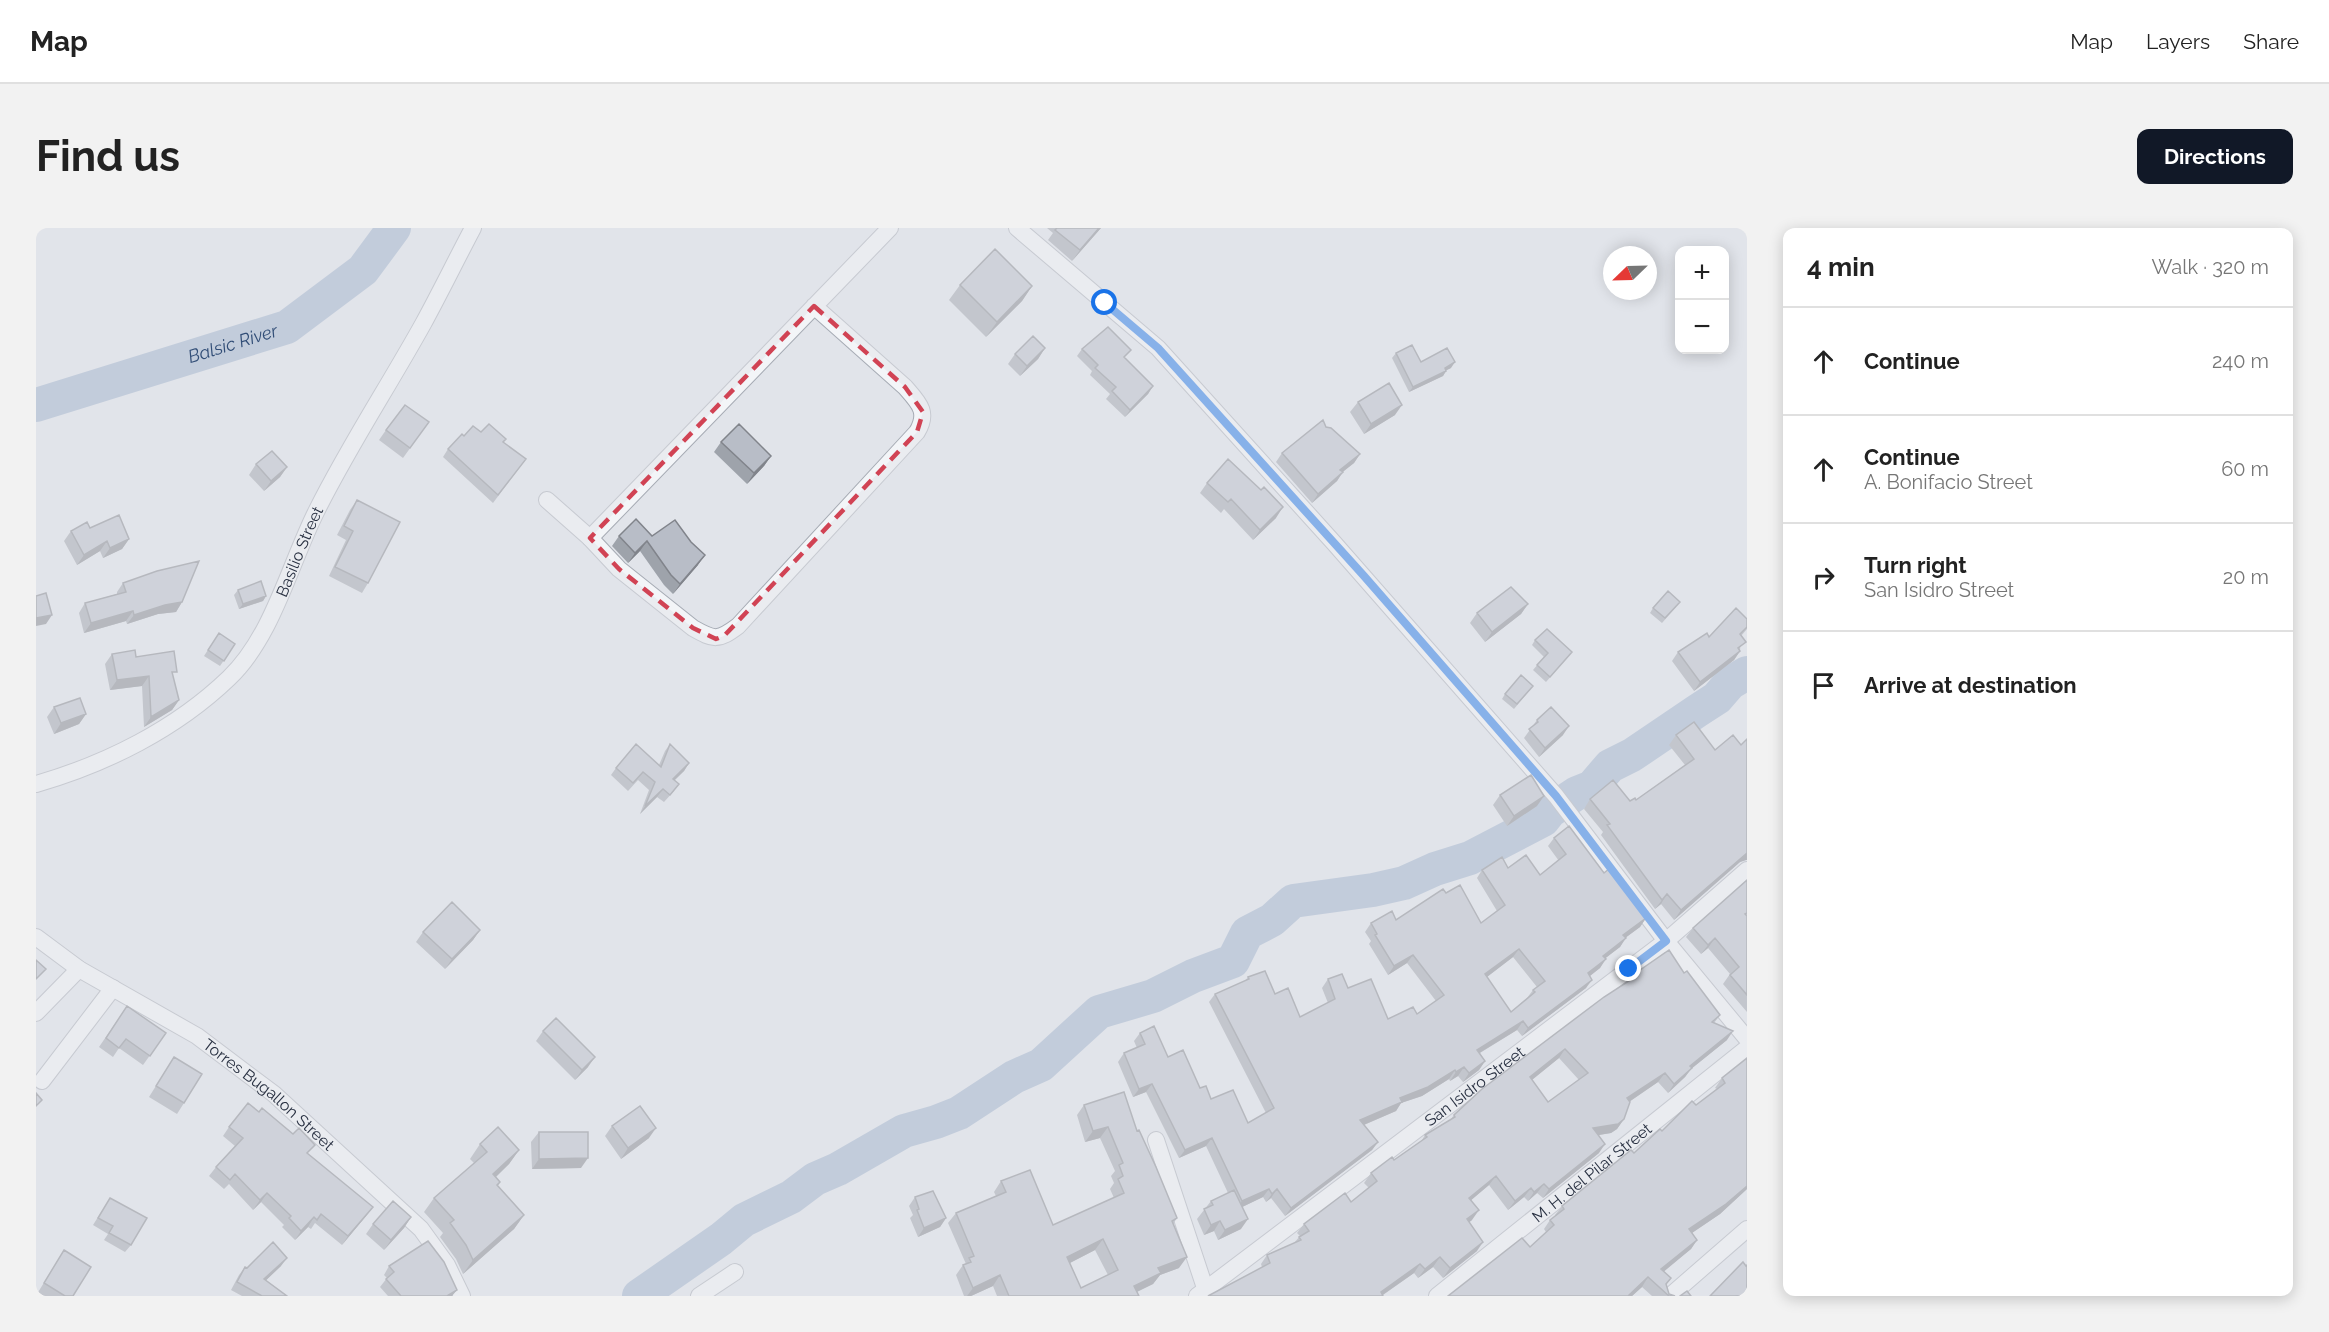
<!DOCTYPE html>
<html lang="en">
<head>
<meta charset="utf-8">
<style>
	body { margin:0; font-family:Raleway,sans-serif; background:#f2f2f2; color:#222 }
	.controls { position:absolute; right:18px; top:18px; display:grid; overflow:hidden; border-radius:12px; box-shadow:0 3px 15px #0003 }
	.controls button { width:54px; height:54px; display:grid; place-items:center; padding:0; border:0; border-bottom:2px solid #e0e0e0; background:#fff; color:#222; font:30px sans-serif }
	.compass { position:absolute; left:1567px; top:18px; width:54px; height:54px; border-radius:50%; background:#fff; box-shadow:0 3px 15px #0003; rotate:247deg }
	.stop { position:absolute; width:18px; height:18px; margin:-14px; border:4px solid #1a73e8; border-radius:50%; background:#fff }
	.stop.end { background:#1a73e8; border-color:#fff; box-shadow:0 2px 6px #0008 }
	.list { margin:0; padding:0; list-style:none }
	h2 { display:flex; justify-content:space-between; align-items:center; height:78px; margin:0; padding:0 24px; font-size:26px }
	h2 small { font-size:20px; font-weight:400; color:#767676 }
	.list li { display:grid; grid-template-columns:39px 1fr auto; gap:18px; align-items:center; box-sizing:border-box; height:108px; padding:0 24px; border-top:2px solid #e0e0e0 }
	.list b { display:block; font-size:22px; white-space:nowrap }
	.list p { margin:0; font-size:20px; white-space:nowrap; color:#767676 }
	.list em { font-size:20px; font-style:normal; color:#767676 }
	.icon { flex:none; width:33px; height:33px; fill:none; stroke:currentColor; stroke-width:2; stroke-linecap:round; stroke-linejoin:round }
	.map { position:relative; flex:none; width:1711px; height:1068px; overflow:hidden; border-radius:12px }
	header { display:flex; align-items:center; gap:36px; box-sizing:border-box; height:84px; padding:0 30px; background:#fff; border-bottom:2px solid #e0e0e0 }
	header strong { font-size:28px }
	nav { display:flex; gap:33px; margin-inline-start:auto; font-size:21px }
	.intro { display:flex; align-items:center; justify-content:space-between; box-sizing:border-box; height:144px; padding:0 36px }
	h1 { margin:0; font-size:42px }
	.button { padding:15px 27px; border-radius:12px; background:#111827; color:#fff; font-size:21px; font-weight:700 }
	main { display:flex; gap:36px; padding:0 36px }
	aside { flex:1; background:#fff; border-radius:12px; box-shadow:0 3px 15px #0003 }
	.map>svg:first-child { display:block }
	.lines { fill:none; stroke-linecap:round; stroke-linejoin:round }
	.river { stroke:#9bb0cb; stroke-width:34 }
	.minor-casing { stroke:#a6abb4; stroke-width:18 }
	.minor { stroke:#f3f5f8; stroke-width:16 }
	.wall { fill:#9ea3ab; fill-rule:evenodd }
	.shaded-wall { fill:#81848b }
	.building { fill:#b8bdc7; stroke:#81848b; stroke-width:1.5; fill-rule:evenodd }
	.route { stroke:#1a73e8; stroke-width:8 }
	.marked { fill:none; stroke:#d14354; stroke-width:4.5; stroke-dasharray:12 8; stroke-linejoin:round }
	.labels { text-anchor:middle; stroke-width:5; stroke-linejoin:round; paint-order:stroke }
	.street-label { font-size:16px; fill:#293142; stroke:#f0f3f7 }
	.water-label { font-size:18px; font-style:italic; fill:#324e77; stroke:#f0f3f7 }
</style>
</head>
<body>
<header>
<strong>Map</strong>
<nav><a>Map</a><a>Layers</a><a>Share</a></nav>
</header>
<div class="intro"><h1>Find us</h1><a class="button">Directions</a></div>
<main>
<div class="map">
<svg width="1711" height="1068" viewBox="0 0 1711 1068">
	<rect width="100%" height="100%" fill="#e1e4ea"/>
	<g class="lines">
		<g class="river">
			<path id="s1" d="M 0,177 L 251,99 L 327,42 L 358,0"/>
			<path d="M 603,1068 L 685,1011 L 708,992 L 755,969 L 779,951 L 802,941 L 868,903 L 900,894 L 923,885 L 978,849 L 1005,837 L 1063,784 L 1117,768 L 1157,748 L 1197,733 L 1211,705 L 1236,692 L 1257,673 L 1337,662 L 1368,655 L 1399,641 L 1434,630 L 1507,592 L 1514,583 L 1541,565 L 1556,559 L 1574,538 L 1596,527 L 1661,483 L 1681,470 L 1694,455 L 1711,445"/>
		</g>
		<g class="minor-casing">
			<g id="minor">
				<path d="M 981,0 L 1122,120 L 1298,315 L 1520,568 L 1630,713 L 1711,811"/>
				<path d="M 778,78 L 869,159 C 883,175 893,184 881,204 L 702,398 C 682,413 678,412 657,400 L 583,341 L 554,310 L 854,0"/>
				<path d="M 511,272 L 554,310"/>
				<path id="s2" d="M 0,556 C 70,536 140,501 193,450 C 237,408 254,335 281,282 C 313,218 352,159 387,96 C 404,65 420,32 437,0"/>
				<path id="s3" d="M 0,709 L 43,741 L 161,808 L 238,866 L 385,1001 L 411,1037 L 426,1068"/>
				<path d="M 0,785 L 43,741"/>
				<path d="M 6,853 L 77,760"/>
				<path d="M 1120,912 L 1170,1063"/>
				<path d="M 663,1068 L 699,1044"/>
				<path id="s4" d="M 1161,1068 L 1630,713 L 1711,642"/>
				<path id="s5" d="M 1401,1068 L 1711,820"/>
				<path d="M 1634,1068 L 1711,1001"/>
			</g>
		</g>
		<use href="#minor" class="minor"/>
	</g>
	<path class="wall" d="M 1011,0 L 1065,0 L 1036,33 L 1012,12 L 1017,5 Z
		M 924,57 L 996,58 L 986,73 L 950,109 L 913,72 Z
		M 1009,120 L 1002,131 L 984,148 L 972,136 L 979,126 Z
		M 1046,121 L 1089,130 L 1117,158 L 1112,166 L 1089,189 L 1070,171 L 1074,166 L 1054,147 L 1056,143 L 1041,128 Z
		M 1360,125 L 1385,134 L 1415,140 L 1410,142 L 1410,143 L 1407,148 L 1373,164 L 1356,130 Z
		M 1322,174 L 1359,187 L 1328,206 L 1314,184 Z
		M 393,194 L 367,230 L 343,212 L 350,202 Z
		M 1290,199 L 1324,226 L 1318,235 L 1306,244 L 1301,253 L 1276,275 L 1240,234 L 1246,225 Z
		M 445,204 L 467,215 L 490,231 L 457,275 L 407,229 L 412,221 L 428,208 Z
		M 685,214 L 735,228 L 728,238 L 711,256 L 678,224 Z
		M 220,236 L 251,239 L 244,249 L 228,263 L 213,247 Z
		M 1171,255 L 1240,290 L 1217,312 L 1188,281 L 1185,285 L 1164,265 Z
		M 321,272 L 332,355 L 326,365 L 293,348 L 310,312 L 301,307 L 314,282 Z
		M 54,300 L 93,311 L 86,321 L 67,330 L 64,323 L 41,337 L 28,313 L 35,303 Z
		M 583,308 L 616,308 L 662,337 L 637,366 L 628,357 L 604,323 L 592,335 L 576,318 Z
		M 87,355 L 146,374 L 140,384 L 122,386 L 91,396 L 90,393 L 48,405 L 43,385 L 49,375 L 81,366 L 81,364 Z
		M 202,362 L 230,368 L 227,373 L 203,381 L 198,367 Z
		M 1492,376 L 1485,386 L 1449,414 L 1434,395 L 1441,385 Z
		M 1640,379 L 1626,395 L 1614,385 L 1617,380 Z
		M 1711,391 L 1711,401 L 1705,408 L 1704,423 L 1698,432 L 1658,463 L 1636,433 L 1642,424 Z
		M 183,405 L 199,416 L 184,438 L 168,428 Z
		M 1499,412 L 1532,429 L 1510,454 L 1497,442 L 1508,429 L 1496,417 Z
		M 76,426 L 100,429 L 137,450 L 143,472 L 136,482 L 108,499 L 106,458 L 74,462 L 69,436 Z
		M 1497,458 L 1478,481 L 1466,471 L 1469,466 Z
		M 18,479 L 50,486 L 43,496 L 18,506 L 11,489 Z
		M 1501,492 L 1527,507 L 1503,529 L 1488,510 Z
		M 1658,494 L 1710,632 L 1704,634 L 1638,692 L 1625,676 L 1619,681 L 1565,607 L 1567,604 L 1548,581 L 1554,571 L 1594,573 L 1600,572 L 1649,537 L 1633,517 L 1640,507 Z
		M 634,516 L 653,535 L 648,543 L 639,552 L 638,563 L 628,574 L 621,569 L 604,586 L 613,562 L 602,552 L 592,563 L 575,547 L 580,540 L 623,537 L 629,523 Z
		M 1464,567 L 1501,578 L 1471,598 L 1457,577 Z
		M 1518,610 L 1568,645 L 1610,690 L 1604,699 L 1589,710 L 1584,719 L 1569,730 L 1564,740 L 1554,748 L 1550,760 L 1486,808 L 1481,802 L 1444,825 L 1449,833 L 1443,842 L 1427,854 L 1422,848 L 1414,853 L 1413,851 L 1386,868 L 1365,875 L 1360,883 L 1328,897 L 1342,914 L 1336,922 L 1249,988 L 1235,970 L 1230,974 L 1227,969 L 1206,979 L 1205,1001 L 1182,1012 L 1178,1003 L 1168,1007 L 1161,991 L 1175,973 L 1192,965 L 1170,918 L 1143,930 L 1110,864 L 1097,869 L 1082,834 L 1088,825 L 1101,820 L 1098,813 L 1104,805 L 1132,829 L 1175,871 L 1212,895 L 1230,885 L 1173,774 L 1179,766 L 1209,753 L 1212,749 L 1239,766 L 1264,789 L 1292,775 L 1286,760 L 1292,751 L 1312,760 L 1352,791 L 1381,786 L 1400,773 L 1371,735 L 1352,747 L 1333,716 L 1335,713 L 1329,704 L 1335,695 L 1360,692 L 1410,665 L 1445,695 L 1461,683 L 1441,650 L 1446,642 L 1472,640 L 1504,647 L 1523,633 L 1512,618 ZM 1477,729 L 1501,759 L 1497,762 L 1491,770 L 1475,784 L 1451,749 Z
		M 1711,652 L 1711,784 L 1687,756 L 1694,746 L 1672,720 L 1665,726 L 1650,709 L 1657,700 Z
		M 444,702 L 437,712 L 409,741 L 380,714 L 387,704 Z
		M 1648,745 L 1684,787 L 1678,795 L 1691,812 L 1655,841 L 1649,849 L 1632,865 L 1622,854 L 1593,874 L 1588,891 L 1581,901 L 1575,905 L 1562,907 L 1563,925 L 1507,970 L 1501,965 L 1492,973 L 1488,969 L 1472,982 L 1453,957 L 1435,972 L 1436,992 L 1433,994 L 1441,1023 L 1407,1050 L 1397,1039 L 1382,1050 L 1378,1045 L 1347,1067 L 1226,1039 L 1225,1036 L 1231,1027 L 1258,1015 L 1264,1008 L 1261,1005 L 1268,996 L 1315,974 L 1333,960 L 1328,955 L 1335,945 L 1358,932 L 1386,912 L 1389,907 L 1415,891 L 1418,887 L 1593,752 L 1597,746 ZM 1523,830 L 1543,852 L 1512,874 L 1496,852 Z
		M 91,778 L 130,805 L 107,837 L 83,820 L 77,829 L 63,819 Z
		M 507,803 L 552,839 L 539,852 L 500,813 Z
		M 138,829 L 148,875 L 141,886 L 113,869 Z
		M 1711,830 L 1711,961 L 1684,986 L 1656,1005 L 1661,1012 L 1655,1021 L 1627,1043 L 1633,1066 L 1639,1068 L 1616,1068 L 1606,1059 L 1596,1068 L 1412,1068 L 1494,1019 L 1510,1004 L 1508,1001 L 1514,992 L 1520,988 L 1519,987 L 1526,978 L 1598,925 L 1681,861 L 1679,860 L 1686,850 Z
		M 1048,877 L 1101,903 L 1141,990 L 1137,996 L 1143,1040 L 1124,1047 L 1117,1056 L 1101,1064 L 1103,1068 L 961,1068 L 957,1058 L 935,1068 L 928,1068 L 920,1047 L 927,1037 L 930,1036 L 912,995 L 920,985 L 960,968 L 958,964 L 965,953 L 1017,997 L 1078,970 L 1074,961 L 1078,955 L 1075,948 L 1079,943 L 1064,910 L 1049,914 L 1041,887 ZM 1059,1022 L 1072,1047 L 1045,1060 L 1034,1035 Z
		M 576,898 L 613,910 L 585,931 L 569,908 Z
		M 193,899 L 272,926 L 330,988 L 306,1017 L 279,995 L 275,1001 L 272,999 L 259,1012 L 246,999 L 248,997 L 225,974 L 217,982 L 193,956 L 188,961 L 173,948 L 180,939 L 199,918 L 187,908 Z
		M 503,904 L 545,940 L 496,941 L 495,914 Z
		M 444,916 L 483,922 L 473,936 L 460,949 L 464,954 L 462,958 L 488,987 L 478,1001 L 427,1046 L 420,1031 L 404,1009 L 407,1005 L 388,984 L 398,970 L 438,935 L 434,931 Z
		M 879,969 L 910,990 L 904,999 L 882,1009 L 874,990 L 877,987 L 873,978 Z
		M 74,970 L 95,1017 L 89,1024 L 68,1012 L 72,1006 L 57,997 Z
		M 375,989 L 368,1000 L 348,1022 L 330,1006 L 337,996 Z
		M 28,1022 L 37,1068 L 5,1068 L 1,1066 Z
		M 245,1038 L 230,1052 L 251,1068 L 206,1068 L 195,1062 L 203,1047 L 209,1039 L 211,1040 Z
		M 353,1038 L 416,1068 L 352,1068 L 344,1059 L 351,1050 L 348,1047 Z"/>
	<path class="shaded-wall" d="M 1063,0 L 1065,0 L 1036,33 L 1044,22 Z
		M 996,58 L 986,73 L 950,109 L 961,94 Z
		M 1009,120 L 1002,131 L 984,148 L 991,138 Z
		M 1419,134 L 1415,140 L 1405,145 L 1409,140 Z
		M 1410,143 L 1407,148 L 1373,164 L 1377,159 Z
		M 1117,158 L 1112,166 L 1089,189 L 1094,182 Z
		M 1366,177 L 1359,187 L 1328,206 L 1335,196 Z
		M 1324,226 L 1318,235 L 1298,251 L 1304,242 Z
		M 735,228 L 728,238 L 711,256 L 718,245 Z
		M 251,239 L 244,249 L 228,263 L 235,253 Z
		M 1307,244 L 1301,253 L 1276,275 L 1282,266 Z
		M 1247,279 L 1240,290 L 1217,312 L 1224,302 Z
		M 93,311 L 86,321 L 67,330 L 74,320 Z
		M 71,313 L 64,323 L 41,337 L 48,327 Z
		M 611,313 L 604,323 L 592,335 L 599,325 Z
		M 669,327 L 662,337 L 637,366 L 644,356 Z
		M 230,368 L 227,373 L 203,381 L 207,376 Z
		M 146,374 L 140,384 L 122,386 L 91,396 L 98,387 L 129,377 Z
		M 1492,376 L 1485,386 L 1449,414 L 1456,404 Z
		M 97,383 L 90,393 L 48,405 L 55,395 Z
		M 16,387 L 10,396 L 0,398 L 0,390 Z
		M 1704,423 L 1698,432 L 1658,463 L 1664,454 Z
		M 113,448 L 106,458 L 74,462 L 81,452 Z
		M 143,472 L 136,482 L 108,499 L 115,489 Z
		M 50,486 L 43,496 L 18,506 L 25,495 Z
		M 1533,498 L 1527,507 L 1503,529 L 1509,520 Z
		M 653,535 L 648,543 L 632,558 L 637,551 Z
		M 627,561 L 621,569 L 604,586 L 609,578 Z
		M 1508,568 L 1501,578 L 1471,598 L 1478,588 Z
		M 1711,625 L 1711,632 L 1710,632 L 1704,634 L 1638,692 L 1645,682 Z
		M 1631,666 L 1625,676 L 1619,681 L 1626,672 Z
		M 1610,690 L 1604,699 L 1581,716 L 1587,707 Z
		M 444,702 L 437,712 L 409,741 L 416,731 Z
		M 1590,710 L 1584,719 L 1562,736 L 1567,728 Z
		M 1679,710 L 1672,720 L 1665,726 L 1672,717 Z
		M 1483,721 L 1477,729 L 1443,755 L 1449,746 Z
		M 1377,727 L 1371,735 L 1352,747 L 1358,738 Z
		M 1570,731 L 1564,740 L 1546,754 L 1552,745 Z
		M 1556,752 L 1550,760 L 1486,808 L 1492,800 Z
		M 1487,793 L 1481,802 L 1435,830 L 1441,822 Z
		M 1697,803 L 1691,812 L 1655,841 L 1649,849 L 1632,865 L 1638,856 L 1654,838 Z
		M 1529,821 L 1523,830 L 1487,859 L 1494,849 Z
		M 559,829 L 552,839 L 539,852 L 546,842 Z
		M 1449,833 L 1443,842 L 1427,854 L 1433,845 Z
		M 1428,839 L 1422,848 L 1414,853 L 1420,844 Z
		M 1419,842 L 1413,851 L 1386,868 L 1365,875 L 1360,883 L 1318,901 L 1324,892 L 1364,870 Z
		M 1629,845 L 1622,854 L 1584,880 L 1591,870 Z
		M 1116,856 L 1110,864 L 1097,869 L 1103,861 Z
		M 1588,891 L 1581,901 L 1575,905 L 1551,909 L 1557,900 Z
		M 1072,899 L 1064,910 L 1049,914 L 1057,903 Z
		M 620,900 L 613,910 L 585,931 L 592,920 Z
		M 1176,910 L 1170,918 L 1143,930 L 1149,922 Z
		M 1342,914 L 1336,922 L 1249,988 L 1255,980 Z
		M 1569,916 L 1563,925 L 1507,970 L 1513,961 Z
		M 483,922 L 473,936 L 447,961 L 457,946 Z
		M 552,930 L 545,940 L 496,941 L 503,931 Z
		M 1460,948 L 1453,957 L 1427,979 L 1433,970 Z
		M 1508,956 L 1501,965 L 1492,973 L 1498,964 Z
		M 1711,958 L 1711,961 L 1684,986 L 1647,1011 L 1653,1001 Z
		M 1495,960 L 1488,969 L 1472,982 L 1479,973 Z
		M 1233,961 L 1227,969 L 1200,982 L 1206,973 Z
		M 1241,961 L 1235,970 L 1230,974 L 1236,966 Z
		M 231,965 L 225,974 L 217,982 L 224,972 Z
		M 337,979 L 330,988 L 306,1017 L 312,1008 Z
		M 1443,982 L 1436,992 L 1425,1001 L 1431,991 Z
		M 488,987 L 478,1001 L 427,1046 L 437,1032 Z
		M 278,989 L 272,999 L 259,1012 L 265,1003 Z
		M 375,989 L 368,1000 L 348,1022 L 355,1012 Z
		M 910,990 L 904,999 L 882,1009 L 888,1000 Z
		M 1212,991 L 1205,1001 L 1182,1012 L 1189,1002 Z
		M 1184,993 L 1178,1003 L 1168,1007 L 1175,997 Z
		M 1067,1011 L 1059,1022 L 1024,1040 L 1031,1029 Z
		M 1661,1012 L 1655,1021 L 1619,1051 L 1625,1041 Z
		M 1447,1014 L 1441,1023 L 1407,1050 L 1414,1040 Z
		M 1151,1029 L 1143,1040 L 1124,1047 L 1117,1056 L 1092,1068 L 1098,1058 L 1122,1040 Z
		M 1404,1029 L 1397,1039 L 1382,1050 L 1389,1041 Z
		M 251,1030 L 245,1038 L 223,1059 L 228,1051 Z
		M 1384,1036 L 1378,1045 L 1345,1068 L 1345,1064 Z
		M 964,1047 L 957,1058 L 935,1068 L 931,1068 L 937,1060 Z
		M 1612,1049 L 1606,1059 L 1596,1068 L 1592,1068 Z
		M 421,1062 L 416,1068 L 411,1068 Z"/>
	<path class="building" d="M 1021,0 L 1063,0 L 1044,22 L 1019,2 Z
		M 959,21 L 996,58 L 961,94 L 924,57 Z
		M 1072,99 L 1095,122 L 1088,129 L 1117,158 L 1094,182 L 1076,163 L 1080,159 L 1059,140 L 1062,137 L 1046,121 Z
		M 997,108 L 1009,120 L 991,138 L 979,126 Z
		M 1376,117 L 1385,134 L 1411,120 L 1419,134 L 1409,140 L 1410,143 L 1377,159 L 1360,125 Z
		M 1353,155 L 1366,177 L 1335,196 L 1322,174 Z
		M 369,177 L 393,194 L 374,220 L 350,202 Z
		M 1287,192 L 1290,199 L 1295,200 L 1324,226 L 1304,242 L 1307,244 L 1282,266 L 1246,225 Z
		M 453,196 L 470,211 L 467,214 L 490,231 L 462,267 L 412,221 L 426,206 L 428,208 L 437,198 L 445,204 Z
		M 703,196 L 735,228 L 718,245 L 685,214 Z
		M 236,223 L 251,239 L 235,253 L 220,236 Z
		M 1192,231 L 1225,262 L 1228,259 L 1247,279 L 1224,302 L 1195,271 L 1192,274 L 1171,255 Z
		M 321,272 L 364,294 L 332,355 L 299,339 L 317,303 L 308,298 Z
		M 83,287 L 93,311 L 74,320 L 71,313 L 48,327 L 35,303 L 51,294 L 54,300 Z
		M 600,291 L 616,308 L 639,292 L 655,314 L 669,327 L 644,356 L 635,347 L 611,313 L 599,325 L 583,308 Z
		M 163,333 L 146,374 L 129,377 L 98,387 L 97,383 L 55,395 L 49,375 L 90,364 L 87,355 L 121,343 Z
		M 225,353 L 230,368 L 207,376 L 202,362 Z
		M 1475,359 L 1492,376 L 1456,404 L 1441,385 Z
		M 1632,363 L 1644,374 L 1629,390 L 1617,380 Z
		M 10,365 L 16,387 L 0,390 L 0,368 Z
		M 1700,380 L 1711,391 L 1711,399 L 1704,406 L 1710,414 L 1702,420 L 1704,423 L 1664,454 L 1642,424 L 1671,405 L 1673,409 Z
		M 1511,401 L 1536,424 L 1514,449 L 1501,437 L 1512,425 L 1499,412 Z
		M 183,405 L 199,416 L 188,433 L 172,422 Z
		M 99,422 L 100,429 L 138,423 L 141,444 L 136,444 L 143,472 L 115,489 L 113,448 L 81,452 L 76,426 Z
		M 1485,447 L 1497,458 L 1481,476 L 1469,466 Z
		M 44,470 L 50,486 L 25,495 L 18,479 Z
		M 1515,479 L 1533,498 L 1509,520 L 1493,501 L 1502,494 L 1501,492 Z
		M 1658,494 L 1679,522 L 1697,507 L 1705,517 L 1711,511 L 1711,625 L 1645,682 L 1631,666 L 1626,672 L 1571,597 L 1574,596 L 1554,571 L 1577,552 L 1594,573 L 1599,570 L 1600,572 L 1658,531 L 1640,507 Z
		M 600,516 L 625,539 L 634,516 L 653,535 L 637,551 L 643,556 L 634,567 L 627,561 L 609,578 L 619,554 L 607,544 L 597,555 L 580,540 Z
		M 1495,547 L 1508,568 L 1478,588 L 1464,567 Z
		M 1533,598 L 1568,645 L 1574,640 L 1609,686 L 1610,690 L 1587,707 L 1590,710 L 1567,728 L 1570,731 L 1552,745 L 1556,752 L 1492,800 L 1487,793 L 1441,822 L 1449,833 L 1433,845 L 1428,839 L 1420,844 L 1419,842 L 1392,859 L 1364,870 L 1366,874 L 1324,892 L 1342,914 L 1255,980 L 1241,961 L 1236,966 L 1233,961 L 1206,973 L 1176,910 L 1149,922 L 1116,856 L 1103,861 L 1088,825 L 1109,816 L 1104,805 L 1118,798 L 1132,829 L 1147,822 L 1164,860 L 1170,858 L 1175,871 L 1197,862 L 1212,895 L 1238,880 L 1179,766 L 1213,751 L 1212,749 L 1229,743 L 1239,766 L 1252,760 L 1264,789 L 1299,771 L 1292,751 L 1306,746 L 1312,760 L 1335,751 L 1352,791 L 1377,779 L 1381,786 L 1408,767 L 1377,727 L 1358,738 L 1339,707 L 1341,706 L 1335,695 L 1356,683 L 1360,692 L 1407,661 L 1410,665 L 1424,657 L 1445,695 L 1469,677 L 1446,642 L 1466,629 L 1472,640 L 1490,627 L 1504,647 L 1530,626 L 1518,610 ZM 1483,721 L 1509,753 L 1497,762 L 1499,764 L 1475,784 L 1449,746 Z
		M 1711,652 L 1711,685 L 1709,686 L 1711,688 L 1711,767 L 1694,747 L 1703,739 L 1679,710 L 1672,717 L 1657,700 Z
		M 416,674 L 444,702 L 416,731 L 387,704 Z
		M 1633,722 L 1648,745 L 1651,743 L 1684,787 L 1676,794 L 1697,803 L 1654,838 L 1656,840 L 1638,856 L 1629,845 L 1591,870 L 1594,874 L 1588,891 L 1582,896 L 1557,900 L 1569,916 L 1513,961 L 1508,956 L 1498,964 L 1495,960 L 1479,973 L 1460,948 L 1433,970 L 1443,982 L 1431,991 L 1447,1014 L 1414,1040 L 1404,1029 L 1389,1041 L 1384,1036 L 1345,1064 L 1347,1068 L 1172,1068 L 1234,1035 L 1231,1027 L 1265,1012 L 1263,1009 L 1273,1003 L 1268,996 L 1309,965 L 1315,974 L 1341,953 L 1335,945 L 1356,929 L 1358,932 L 1391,909 L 1389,907 L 1419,889 L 1418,887 L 1446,861 L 1568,769 L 1599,749 L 1597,746 L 1601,744 ZM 1529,821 L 1552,845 L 1512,874 L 1494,849 Z
		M 0,732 L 10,741 L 0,751 Z
		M 91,778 L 130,805 L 114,828 L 90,811 L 83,820 L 70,810 Z
		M 520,790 L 559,829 L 546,842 L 507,803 Z
		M 138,829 L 166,846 L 148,875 L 120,858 Z
		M 1711,830 L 1711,958 L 1690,976 L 1653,1001 L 1661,1012 L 1625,1041 L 1635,1050 L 1630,1056 L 1633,1066 L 1639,1068 L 1633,1068 L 1612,1049 L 1592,1068 L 1412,1068 L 1486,1010 L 1494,1019 L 1518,997 L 1514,992 L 1528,981 L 1526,978 L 1595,922 L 1598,925 L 1624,901 L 1626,903 L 1656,873 L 1660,877 L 1689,855 L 1686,850 Z
		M 1088,864 L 1101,903 L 1103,902 L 1120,939 L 1141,990 L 1136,993 L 1151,1029 L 1122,1040 L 1125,1045 L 1098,1058 L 1103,1068 L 973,1068 L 964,1047 L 937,1060 L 927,1037 L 935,1034 L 933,1030 L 938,1028 L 920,985 L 970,964 L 965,953 L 994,942 L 1017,997 L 1088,965 L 1082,951 L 1087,948 L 1083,937 L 1087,935 L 1072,899 L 1057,903 L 1048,877 ZM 1067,1011 L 1082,1042 L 1045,1060 L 1031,1029 Z
		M 0,865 L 6,872 L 0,878 Z
		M 212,875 L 223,884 L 226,880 L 257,906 L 263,900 L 279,917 L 271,925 L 337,979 L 312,1008 L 285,986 L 281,992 L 278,989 L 265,1003 L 253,990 L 255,988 L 231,965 L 224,972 L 199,946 L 194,952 L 180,939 L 207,910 L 193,899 Z
		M 604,878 L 620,900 L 592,920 L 576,898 Z
		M 462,899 L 483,922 L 457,946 L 464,954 L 461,957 L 488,987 L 437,1032 L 430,1017 L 414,995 L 418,992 L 398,970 L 451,924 L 444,916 Z
		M 503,904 L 552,904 L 552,930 L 503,931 Z
		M 1198,962 L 1212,991 L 1189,1002 L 1184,993 L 1175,997 L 1168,981 L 1177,977 L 1175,973 Z
		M 897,963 L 910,990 L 888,1000 L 881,982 L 883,981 L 879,969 Z
		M 74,970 L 111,990 L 95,1017 L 73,1005 L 77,998 L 62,990 Z
		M 357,973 L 375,989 L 355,1012 L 337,996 Z
		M 392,1013 L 408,1034 L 421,1062 L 411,1068 L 365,1068 L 350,1051 L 358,1044 L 353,1038 Z
		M 237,1014 L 251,1030 L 228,1051 L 251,1068 L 226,1068 L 201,1054 L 209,1039 L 211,1040 Z
		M 28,1022 L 55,1039 L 37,1068 L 29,1068 L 8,1055 Z
		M 1707,1034 L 1710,1038 L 1711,1037 L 1711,1068 L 1674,1068 Z
		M 1651,1063 L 1655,1068 L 1644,1068 Z"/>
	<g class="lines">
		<path class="route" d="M 1069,75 L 1122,120 L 1328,348 L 1520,568 L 1630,713 L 1593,741"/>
	</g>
	<path d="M0 0H1711V1068H0ZM 778,78 L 869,159 L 887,184 L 881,204 L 688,408 L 680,411 L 657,400 L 583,341 L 554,310 Z" fill="#e1e4ea" fill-opacity=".55" fill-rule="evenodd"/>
	<path class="marked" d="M 778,78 L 869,159 L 887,184 L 881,204 L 688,408 L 680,411 L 657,400 L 583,341 L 554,310 Z"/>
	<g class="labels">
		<g class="street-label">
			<text dy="6" stroke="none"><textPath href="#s2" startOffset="368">Basilio Street</textPath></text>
			<text dy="6" stroke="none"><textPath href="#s4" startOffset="348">San Isidro Street</textPath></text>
			<text dy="6" stroke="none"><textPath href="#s3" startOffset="282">Torres Bugallon Street</textPath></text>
			<text dy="6" stroke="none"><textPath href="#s5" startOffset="198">M. H. del Pilar Street</textPath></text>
		</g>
		<g class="water-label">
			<text dy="6" stroke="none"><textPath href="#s1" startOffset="206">Balsic River</textPath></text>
		</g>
	</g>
</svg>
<div class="controls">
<button>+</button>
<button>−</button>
</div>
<svg class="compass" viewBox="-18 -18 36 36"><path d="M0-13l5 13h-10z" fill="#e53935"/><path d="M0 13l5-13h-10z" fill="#767676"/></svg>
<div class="stop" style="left:1069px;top:75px"></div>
<div class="stop end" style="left:1593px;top:741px"></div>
</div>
<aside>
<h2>4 min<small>Walk · 320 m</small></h2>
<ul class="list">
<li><svg class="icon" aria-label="ahead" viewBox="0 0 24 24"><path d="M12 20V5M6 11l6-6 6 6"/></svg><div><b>Continue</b></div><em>240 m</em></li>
<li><svg class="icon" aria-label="ahead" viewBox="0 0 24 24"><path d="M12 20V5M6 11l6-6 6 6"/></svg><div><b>Continue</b><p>A. Bonifacio Street</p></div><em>60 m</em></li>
<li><svg class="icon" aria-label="right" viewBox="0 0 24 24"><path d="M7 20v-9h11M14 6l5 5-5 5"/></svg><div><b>Turn right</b><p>San Isidro Street</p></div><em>20 m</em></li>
<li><svg class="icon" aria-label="arrive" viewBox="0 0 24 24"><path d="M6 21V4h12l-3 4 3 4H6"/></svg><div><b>Arrive at destination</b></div></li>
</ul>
</aside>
</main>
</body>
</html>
